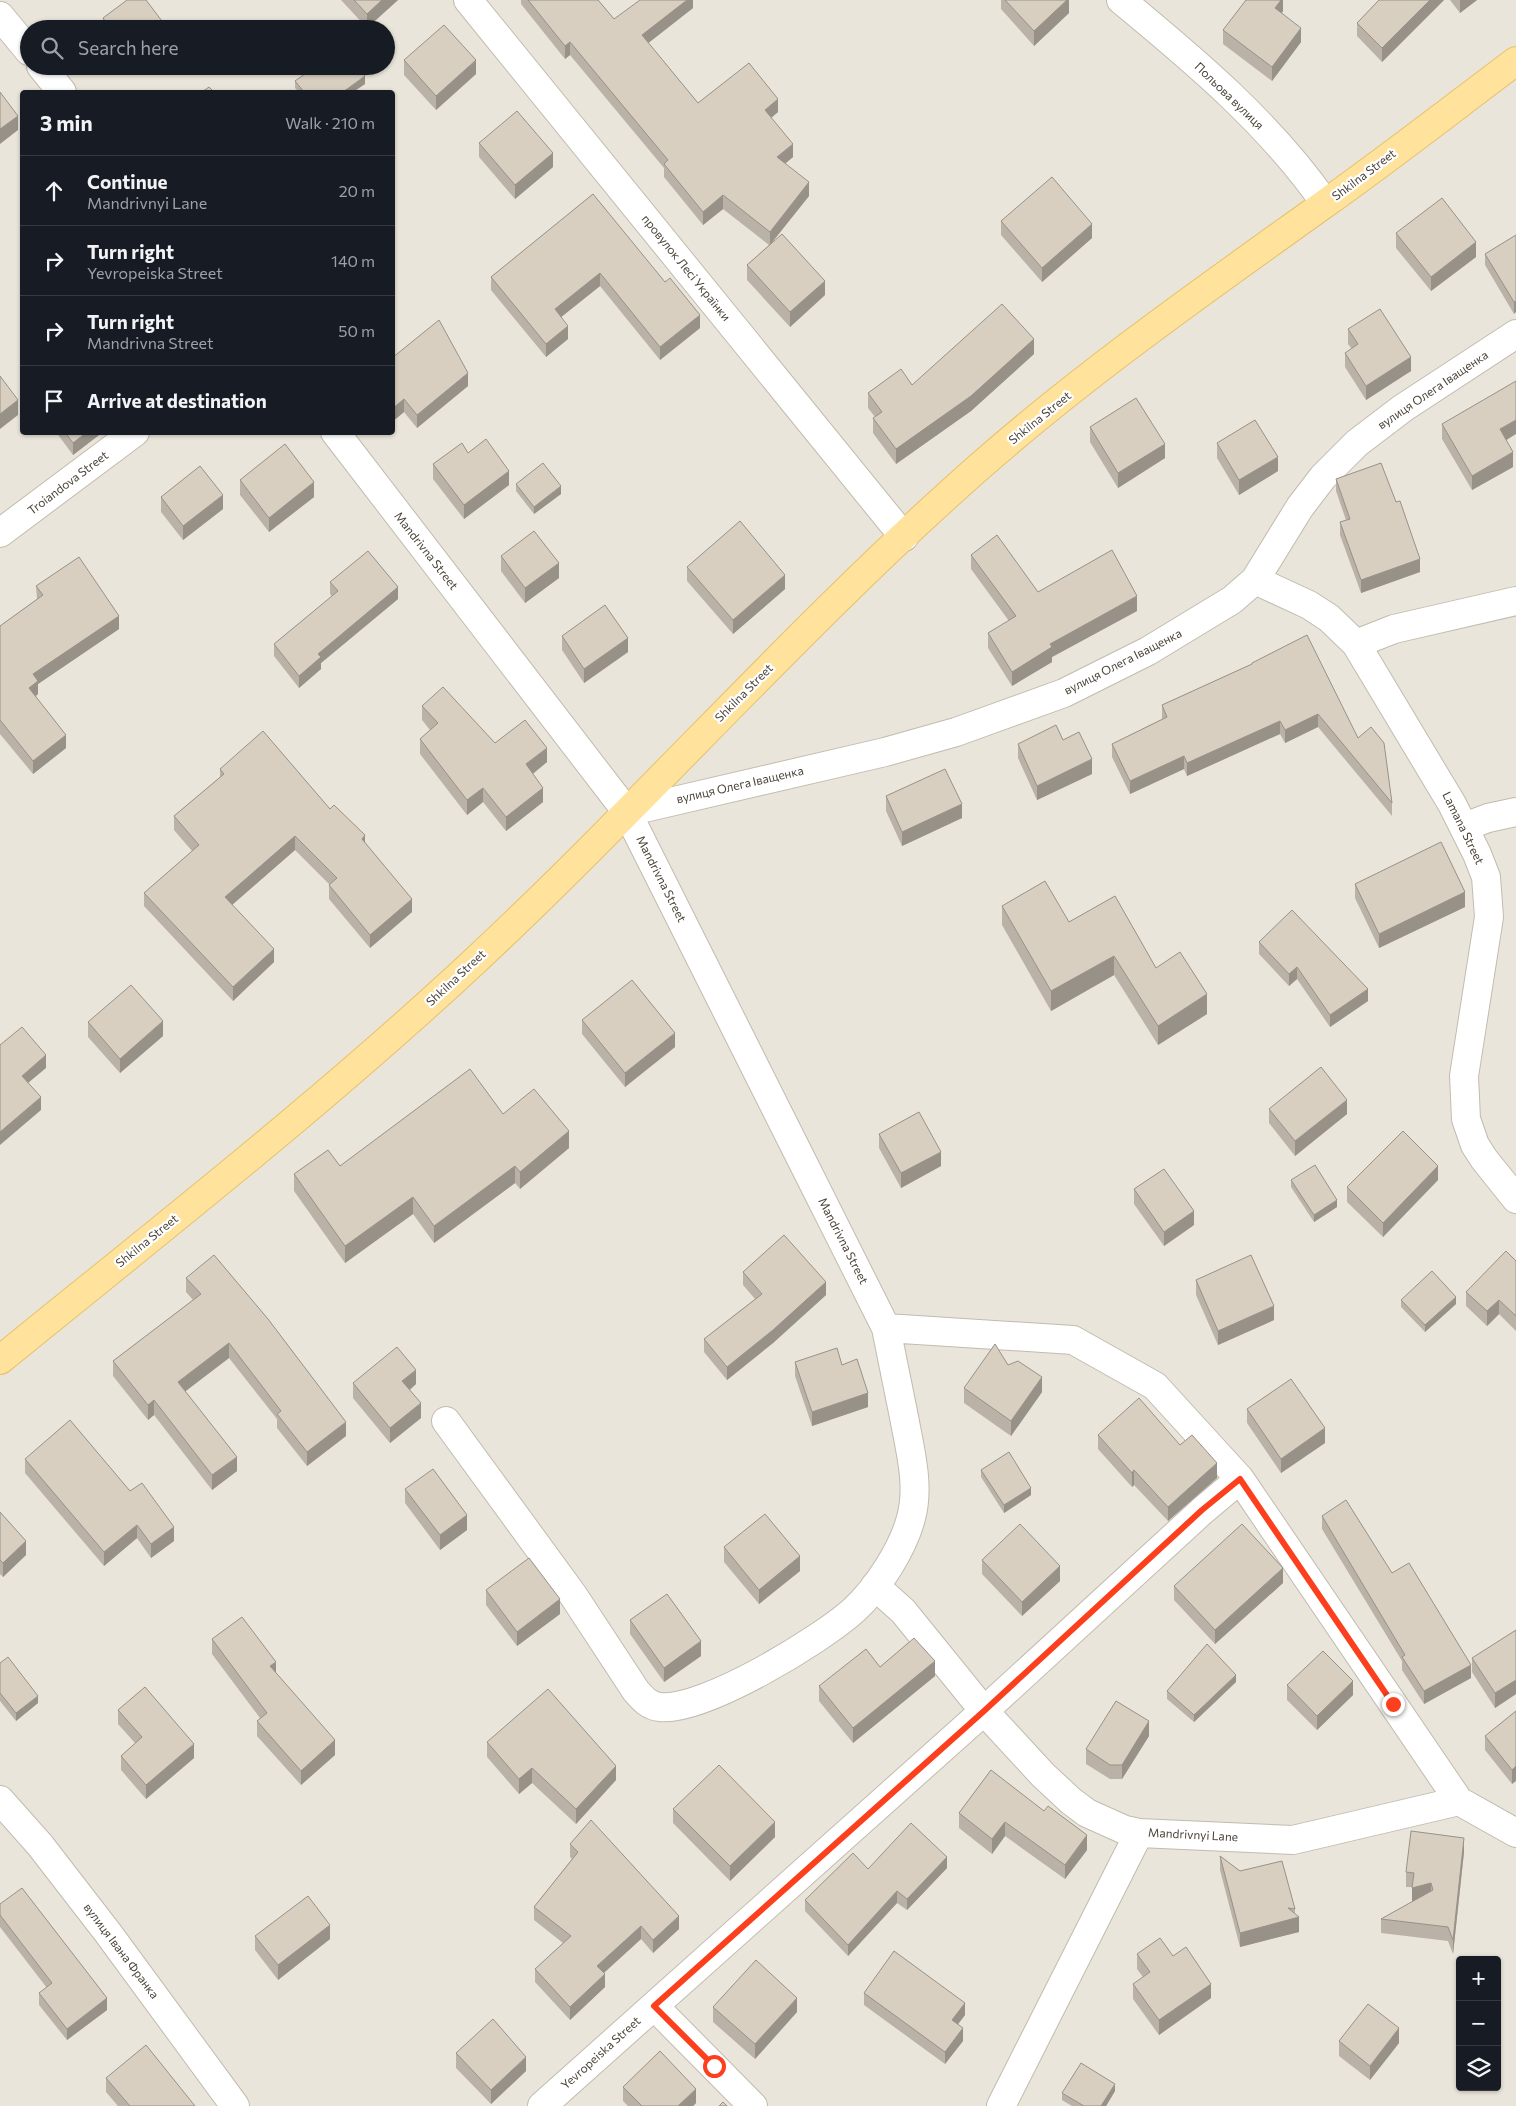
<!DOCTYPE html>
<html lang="en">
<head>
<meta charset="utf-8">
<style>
	body { margin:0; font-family:Commissioner,sans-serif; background:#242831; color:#f1f3f6 }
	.controls { position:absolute; right:15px; bottom:15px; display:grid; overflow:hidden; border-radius:5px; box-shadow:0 1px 4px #0004 }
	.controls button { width:45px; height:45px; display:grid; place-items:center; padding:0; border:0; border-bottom:1px solid #363941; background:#171b24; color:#f1f3f6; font:25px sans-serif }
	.stop { position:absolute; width:15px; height:15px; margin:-11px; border:4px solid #fc3f1d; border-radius:50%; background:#fff }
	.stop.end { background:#fc3f1d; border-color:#fff; box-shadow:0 1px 5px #0008 }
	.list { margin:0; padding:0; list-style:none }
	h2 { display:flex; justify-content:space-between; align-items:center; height:65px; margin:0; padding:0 20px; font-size:21px }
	h2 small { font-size:16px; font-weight:400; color:#9ea1a6 }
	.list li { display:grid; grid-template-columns:32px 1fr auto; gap:15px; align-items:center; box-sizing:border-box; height:70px; padding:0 20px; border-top:1px solid #363941 }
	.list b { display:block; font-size:19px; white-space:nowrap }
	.list p { margin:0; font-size:16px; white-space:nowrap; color:#9ea1a6 }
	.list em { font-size:16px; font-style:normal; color:#9ea1a6 }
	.icon { flex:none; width:28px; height:28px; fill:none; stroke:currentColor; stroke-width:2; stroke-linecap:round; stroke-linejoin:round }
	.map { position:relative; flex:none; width:1516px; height:2106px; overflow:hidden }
	.search { position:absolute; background:#171b24; box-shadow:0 1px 4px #0004; left:20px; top:20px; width:375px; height:55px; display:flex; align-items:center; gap:12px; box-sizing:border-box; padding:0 18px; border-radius:28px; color:#9ea1a6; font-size:19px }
	.panel { position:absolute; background:#171b24; box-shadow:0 1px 4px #0004; left:20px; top:90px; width:375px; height:345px; border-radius:5px }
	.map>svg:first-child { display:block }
	.residential { fill:#eae5da; fill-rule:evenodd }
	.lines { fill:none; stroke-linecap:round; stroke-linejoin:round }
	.minor-casing { stroke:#c2bbae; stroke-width:30 }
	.major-casing { stroke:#e6c16a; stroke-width:30 }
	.minor { stroke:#fff; stroke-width:28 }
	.major { stroke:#ffe39c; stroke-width:28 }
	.wall { fill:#bab2a6 }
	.shaded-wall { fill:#979187 }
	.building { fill:#d8cfc1; stroke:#979187 }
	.route { stroke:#fc3f1d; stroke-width:6 }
	.labels { text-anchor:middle; stroke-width:4.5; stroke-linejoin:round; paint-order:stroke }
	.street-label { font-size:12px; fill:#4b4439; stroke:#fff }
</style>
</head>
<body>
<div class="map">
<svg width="1516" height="2106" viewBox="0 0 1516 2106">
	<rect width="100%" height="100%" fill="#f6f3ec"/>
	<path class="residential" d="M 0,0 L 1516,0 L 1516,2106 L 0,2106 ZM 29,29 L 386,29 L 386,66 L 29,66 ZM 22,92 L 392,92 L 392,432 L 22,432 ZM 1460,1960 L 1497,1960 L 1497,2087 L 1460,2087 Z"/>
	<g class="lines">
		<g class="minor-casing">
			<path id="minor" d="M 468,0 L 904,537
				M 1121,0 C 1195,61 1270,124 1325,203
				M 0,16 L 29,51
				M 41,66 L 62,92
				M 335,432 L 627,812 L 886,1328 L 1073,1340 L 1155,1386 L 1240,1479 L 1459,1801 L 1516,1833
				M 0,533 L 135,432
				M 1255,580 L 1309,605 L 1329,618 L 1356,644 L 1452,804 L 1477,854 L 1486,877 L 1489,917 L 1464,1076 L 1466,1119 L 1475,1145 L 1484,1159 L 1516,1199
				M 1356,644 L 1394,629 L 1516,601
				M 627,812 L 885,752 L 956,732 L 1064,693 L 1148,651 L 1232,600 L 1255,580 L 1300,507 L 1323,477 L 1357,443 L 1403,408 L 1516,334
				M 1464,827 L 1488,818 L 1516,812
				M 446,1421 L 573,1595 L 636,1691 C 643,1699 649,1706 660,1707 C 703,1712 821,1640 854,1610 C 877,1589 903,1549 911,1518 C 920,1486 910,1450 904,1417 C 898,1388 892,1358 886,1328
				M 875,1586 L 903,1611 L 984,1711 L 1043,1775 L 1071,1801 L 1087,1813 L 1125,1830 L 1139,1833
				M 0,1800 L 40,1845 L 108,1933 L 235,2106
				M 654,2006 L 753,2106
				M 542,2106 L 984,1711 L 1202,1511 L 1240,1479
				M 1001,2106 L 1139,1833 L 1293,1840 L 1459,1801"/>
		</g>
		<g class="major-casing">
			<path id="major" d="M 0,1360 C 161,1229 325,1101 477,959 C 648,799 803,622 979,467 C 1087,372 1206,289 1323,205 C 1388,159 1452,109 1516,61"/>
		</g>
		<use href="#minor" class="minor"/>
		<use href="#major" class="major"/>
	</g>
	<path class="wall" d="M 341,0 L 398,0 L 367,28 Z
		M 521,0 L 598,0 L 614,19 L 693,0 L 693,8 L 648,43 L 698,103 L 778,112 L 771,118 L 793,157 L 785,164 L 809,196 L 771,243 L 825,295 L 790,327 L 747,280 L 747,265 L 769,245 L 723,209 L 703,225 L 664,177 L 664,168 L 570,55 L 565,59 L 521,4 Z
		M 1001,0 L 1069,0 L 1069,13 L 1034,46 L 1001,9 Z
		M 1283,0 L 1283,11 L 1282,13 L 1301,42 L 1272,81 L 1223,44 L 1223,30 Z
		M 1379,0 L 1444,0 L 1382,62 L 1357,36 L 1357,23 Z
		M 1450,0 L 1477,0 L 1460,13 Z
		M 103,18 L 168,29 L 103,29 Z
		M 404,60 L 476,74 L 436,110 L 404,75 Z
		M 128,66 L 138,66 L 132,71 Z
		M 295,81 L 365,84 L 353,92 L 299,92 L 295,88 Z
		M 479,143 L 553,167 L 515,199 L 479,157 Z
		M 593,194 L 700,328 L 660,360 L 600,286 L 561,317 L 568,339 L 546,357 L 491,290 L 491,277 Z
		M 1001,221 L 1092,238 L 1042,282 L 1001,235 Z
		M 1396,233 L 1476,257 L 1431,291 L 1396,248 Z
		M 1516,235 L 1514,314 L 1485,265 L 1485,254 Z
		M 1348,329 L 1411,371 L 1366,400 L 1345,367 L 1345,353 L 1352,349 L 1348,344 Z
		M 1034,354 L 971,411 L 896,464 L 873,433 L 873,418 L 875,417 L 868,408 L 868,393 L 912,385 Z
		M 392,358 L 468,386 L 417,428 L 404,412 L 392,422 Z
		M 1442,424 L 1513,467 L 1472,490 L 1442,439 Z
		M 1090,427 L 1165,458 L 1118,488 L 1090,442 Z
		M 56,432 L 103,432 L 73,455 Z
		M 1217,443 L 1278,471 L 1239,495 L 1217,458 Z
		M 468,453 L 509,485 L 464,519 L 433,479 L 433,464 Z
		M 1336,479 L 1396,502 L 1420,572 L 1361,593 L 1340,535 L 1340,522 L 1346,520 L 1336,491 Z
		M 240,480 L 314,497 L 269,532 L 240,495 Z
		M 516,484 L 561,494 L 534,514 L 516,491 Z
		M 161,497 L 223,509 L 183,540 L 161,512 Z
		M 971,555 L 1038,592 L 1137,611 L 1052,657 L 1052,662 L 1012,686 L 988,648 L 988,633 L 1009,621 L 971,569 Z
		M 501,556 L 559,578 L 525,603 L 501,571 Z
		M 687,567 L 785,589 L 733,634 L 687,581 Z
		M 330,582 L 398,599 L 321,663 L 321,669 L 299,688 L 274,656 L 274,644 L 332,596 L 330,594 Z
		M 36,586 L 119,629 L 38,684 L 38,694 L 36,696 L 66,748 L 33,774 L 0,734 L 0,626 L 37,599 Z
		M 562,636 L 628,652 L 584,683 L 562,650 Z
		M 1252,663 L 1358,738 L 1392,803 L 1392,816 L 1318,727 L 1285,743 L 1280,734 L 1187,776 L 1184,769 L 1130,794 L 1112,757 L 1112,744 L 1162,719 L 1162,705 L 1252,664 Z
		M 422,706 L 495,743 L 547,762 L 533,774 L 543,802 L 506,831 L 483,802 L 467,815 L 420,754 L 420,739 L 430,730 L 422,720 Z
		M 1063,740 L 1092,774 L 1037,800 L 1018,758 L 1018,744 Z
		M 220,769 L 330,809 L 365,842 L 412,912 L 370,948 L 329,899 L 329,885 L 330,885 L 295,850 L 232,905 L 274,962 L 233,1001 L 144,906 L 144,893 L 192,851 L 174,830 L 174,816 L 220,777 Z
		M 886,796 L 962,818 L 902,846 L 886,811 Z
		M 1355,884 L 1465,907 L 1379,948 L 1355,898 Z
		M 1002,906 L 1069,922 L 1156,968 L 1207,1014 L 1158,1045 L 1114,975 L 1051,1011 L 1002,925 Z
		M 1259,942 L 1368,1001 L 1330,1027 L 1297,979 L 1289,986 L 1259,954 Z
		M 582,1020 L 675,1047 L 625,1087 L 582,1034 Z
		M 88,1022 L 163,1036 L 120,1073 L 88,1037 Z
		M 1269,1109 L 1347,1114 L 1295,1156 L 1269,1123 Z
		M 503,1114 L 569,1148 L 520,1189 L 515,1183 L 434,1243 L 413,1214 L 345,1263 L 294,1191 L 294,1174 L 340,1166 Z
		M 879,1134 L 941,1166 L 901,1188 L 879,1148 Z
		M 1291,1180 L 1337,1207 L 1314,1222 L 1291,1187 Z
		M 1438,1180 L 1383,1237 L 1347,1202 L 1347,1187 Z
		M 1134,1189 L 1194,1225 L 1164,1246 L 1134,1204 Z
		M 1516,1261 L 1516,1331 L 1499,1314 L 1487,1326 L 1466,1306 L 1466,1292 Z
		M 743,1272 L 826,1295 L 773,1343 L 727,1380 L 704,1352 L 704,1339 L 755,1299 L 743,1285 Z
		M 186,1278 L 346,1436 L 307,1466 L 277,1428 L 277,1419 L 229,1358 L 185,1391 L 237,1471 L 212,1490 L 154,1415 L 148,1420 L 113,1376 L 113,1361 L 193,1300 L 186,1292 Z
		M 1196,1280 L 1274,1320 L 1218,1345 L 1196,1295 Z
		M 1401,1300 L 1456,1304 L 1425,1332 L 1401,1307 Z
		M 795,1362 L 842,1365 L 868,1407 L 812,1426 L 795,1376 Z
		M 1008,1365 L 1042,1392 L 1011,1436 L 964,1403 L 964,1388 Z
		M 353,1383 L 416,1384 L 410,1390 L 421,1418 L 390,1443 L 353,1398 Z
		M 1247,1409 L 1325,1443 L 1281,1473 L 1247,1423 Z
		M 1098,1435 L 1180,1445 L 1217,1478 L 1168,1521 L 1134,1485 L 1132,1487 L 1098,1449 Z
		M 25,1459 L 130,1491 L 174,1541 L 151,1558 L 137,1538 L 104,1566 L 25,1473 Z
		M 981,1470 L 1031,1495 L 1004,1513 L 981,1477 Z
		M 405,1489 L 467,1530 L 440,1550 L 405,1503 Z
		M 0,1512 L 26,1555 L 3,1577 L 0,1574 Z
		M 1322,1516 L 1392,1573 L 1471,1678 L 1424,1704 L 1402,1670 L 1402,1661 L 1322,1529 Z
		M 724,1547 L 800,1571 L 759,1604 L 724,1562 Z
		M 982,1560 L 1060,1581 L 1022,1616 L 982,1574 Z
		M 1283,1583 L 1215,1644 L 1174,1600 L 1174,1586 Z
		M 486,1590 L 560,1614 L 517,1646 L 486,1605 Z
		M 630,1620 L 701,1656 L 664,1682 L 630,1634 Z
		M 1516,1630 L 1516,1694 L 1495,1708 L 1472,1672 L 1472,1658 Z
		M 212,1639 L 276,1673 L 335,1755 L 301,1785 L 257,1736 L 257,1721 L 260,1718 L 212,1654 Z
		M 0,1663 L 38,1703 L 16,1721 L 0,1701 Z
		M 880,1667 L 935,1676 L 853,1743 L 819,1701 L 819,1686 Z
		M 1236,1682 L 1194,1722 L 1167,1699 L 1167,1691 Z
		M 1287,1685 L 1353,1695 L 1317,1730 L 1287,1700 Z
		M 118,1710 L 194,1758 L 146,1799 L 121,1770 L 121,1756 L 135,1743 L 118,1724 Z
		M 1516,1711 L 1512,1784 L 1485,1750 L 1485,1736 Z
		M 1149,1736 L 1122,1779 L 1110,1779 L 1086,1764 L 1086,1749 Z
		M 487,1742 L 616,1780 L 576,1824 L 532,1783 L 519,1794 L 487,1757 Z
		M 991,1770 L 1087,1850 L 1065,1879 L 1005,1836 L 992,1854 L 959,1828 L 959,1813 Z
		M 673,1809 L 775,1837 L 730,1881 L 673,1823 Z
		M 570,1844 L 679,1929 L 653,1953 L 641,1939 L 604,1973 L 605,1987 L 570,2020 L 535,1982 L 535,1969 L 563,1943 L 534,1920 L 534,1907 L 572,1859 L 570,1857 Z
		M 1464,1852 L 1453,1954 L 1448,1941 L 1381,1933 L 1381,1919 L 1412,1902 L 1412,1887 L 1406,1887 L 1406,1872 Z
		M 1220,1856 L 1240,1871 L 1295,1909 L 1295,1914 L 1299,1932 L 1240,1947 L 1220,1870 Z
		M 947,1868 L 907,1910 L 897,1903 L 848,1956 L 805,1911 L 805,1900 L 868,1869 Z
		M 0,1904 L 107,2010 L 67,2040 L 39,2005 L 39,1993 L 47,1988 L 0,1927 Z
		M 255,1936 L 330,1939 L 278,1980 L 255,1950 Z
		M 1137,1954 L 1173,1956 L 1211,1998 L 1159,2035 L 1133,1999 L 1133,1984 L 1143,1977 L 1137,1969 Z
		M 864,1993 L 965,2015 L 958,2024 L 963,2041 L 945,2064 L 864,2005 Z
		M 713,2007 L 797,2012 L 755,2059 L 713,2022 Z
		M 1339,2041 L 1399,2043 L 1370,2080 L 1339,2056 Z
		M 456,2053 L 526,2071 L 491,2104 L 456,2068 Z
		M 106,2078 L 195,2106 L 118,2106 L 106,2092 Z
		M 623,2087 L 696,2103 L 693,2106 L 628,2106 L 623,2101 Z
		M 1115,2091 L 1106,2106 L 1072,2106 L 1062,2100 L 1062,2093 Z"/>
	<path class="shaded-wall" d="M 382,0 L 398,0 L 367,28 L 367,14 Z
		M 687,0 L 693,0 L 693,8 L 642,48 L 642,35 Z
		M 1067,0 L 1069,0 L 1069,13 L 1034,46 L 1034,31 Z
		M 1281,0 L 1283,0 L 1283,11 L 1275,22 L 1275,8 Z
		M 1430,0 L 1444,0 L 1382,62 L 1382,48 Z
		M 1460,0 L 1477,0 L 1460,13 Z
		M 1301,28 L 1301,42 L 1272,81 L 1272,67 Z
		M 570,42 L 570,55 L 565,59 L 565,46 Z
		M 476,60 L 476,74 L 436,110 L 436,96 Z
		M 132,66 L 138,66 L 132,71 Z
		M 365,76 L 365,84 L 353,92 L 343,92 Z
		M 778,99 L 778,112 L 765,123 L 765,110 Z
		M 18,116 L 18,130 L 0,144 L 0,129 Z
		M 793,144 L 793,157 L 777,170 L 777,157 Z
		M 553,153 L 553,167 L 515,199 L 515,185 Z
		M 809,182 L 809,196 L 770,245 L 770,232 Z
		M 723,195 L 723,209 L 703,225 L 703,212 Z
		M 1092,224 L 1092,238 L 1042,282 L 1042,268 Z
		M 1476,242 L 1476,257 L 1431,291 L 1431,277 Z
		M 600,273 L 600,286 L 555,322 L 555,309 Z
		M 825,281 L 825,295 L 790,327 L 790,312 Z
		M 1516,301 L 1516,312 L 1514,314 L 1514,302 Z
		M 700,315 L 700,328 L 660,360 L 660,347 Z
		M 568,326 L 568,339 L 546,357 L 546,344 Z
		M 1034,339 L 1034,354 L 971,411 L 896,464 L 896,449 Z
		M 1411,357 L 1411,371 L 1366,400 L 1366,386 Z
		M 468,373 L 468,386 L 417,428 L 417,415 Z
		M 404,399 L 404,412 L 392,422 L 392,409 Z
		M 18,400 L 18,415 L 0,429 L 0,414 Z
		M 1516,420 L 1516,434 L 1500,444 L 1500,429 Z
		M 87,432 L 103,432 L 73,455 L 73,443 Z
		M 1165,444 L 1165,458 L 1118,488 L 1118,473 Z
		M 1513,452 L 1513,467 L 1472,490 L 1472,476 Z
		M 1278,457 L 1278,471 L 1239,495 L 1239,480 Z
		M 509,471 L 509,485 L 464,519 L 464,505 Z
		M 314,482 L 314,497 L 269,532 L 269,518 Z
		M 561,486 L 561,494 L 534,514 L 534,507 Z
		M 223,495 L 223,509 L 183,540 L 183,526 Z
		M 1420,559 L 1420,572 L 1361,593 L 1361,580 Z
		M 559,563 L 559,578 L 525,603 L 525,588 Z
		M 785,575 L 785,589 L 733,634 L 733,620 Z
		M 398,587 L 398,599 L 321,663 L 321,669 L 299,688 L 299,676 L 318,654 Z
		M 1137,596 L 1137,611 L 1052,657 L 1052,662 L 1012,686 L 1012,672 L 1050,644 Z
		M 119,616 L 119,629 L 38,684 L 38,694 L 29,701 L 29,688 L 33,674 Z
		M 628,638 L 628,652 L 584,683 L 584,669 Z
		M 1318,714 L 1318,727 L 1285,743 L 1285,730 Z
		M 1280,721 L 1280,734 L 1187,776 L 1187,763 Z
		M 66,735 L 66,748 L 33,774 L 33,761 Z
		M 547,748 L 547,762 L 526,779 L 526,764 Z
		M 1184,756 L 1184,769 L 1130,794 L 1130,781 Z
		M 1092,759 L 1092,774 L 1037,800 L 1037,786 Z
		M 483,788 L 483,802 L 467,815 L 467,800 Z
		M 543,788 L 543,802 L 506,831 L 506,817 Z
		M 962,804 L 962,818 L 902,846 L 902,832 Z
		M 365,835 L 365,849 L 362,839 Z
		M 295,836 L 295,850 L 225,911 L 225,897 Z
		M 1465,892 L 1465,907 L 1379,948 L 1379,934 Z
		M 412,899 L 412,912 L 370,948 L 370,935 Z
		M 274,949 L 274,962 L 233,1001 L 233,987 Z
		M 1114,956 L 1114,975 L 1051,1011 L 1051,991 Z
		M 1297,967 L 1297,979 L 1289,986 L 1289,974 Z
		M 1368,989 L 1368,1001 L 1330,1027 L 1330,1015 Z
		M 1207,994 L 1207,1014 L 1158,1045 L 1158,1026 Z
		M 163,1021 L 163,1036 L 120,1073 L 120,1059 Z
		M 675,1033 L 675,1047 L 625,1087 L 625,1073 Z
		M 46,1055 L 46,1068 L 22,1088 L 22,1076 Z
		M 41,1097 L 41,1110 L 0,1145 L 0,1132 Z
		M 1347,1100 L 1347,1114 L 1295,1156 L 1295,1141 Z
		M 569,1131 L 569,1148 L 520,1189 L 520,1172 Z
		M 941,1152 L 941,1166 L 901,1188 L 901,1173 Z
		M 515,1166 L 515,1183 L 434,1243 L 434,1226 Z
		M 1438,1166 L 1438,1180 L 1383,1237 L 1383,1223 Z
		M 413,1197 L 413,1214 L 345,1263 L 345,1246 Z
		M 1337,1200 L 1337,1207 L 1314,1222 L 1314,1215 Z
		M 1194,1211 L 1194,1225 L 1164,1246 L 1164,1232 Z
		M 826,1282 L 826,1295 L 773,1343 L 727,1380 L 727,1367 Z
		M 1456,1297 L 1456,1304 L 1425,1332 L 1425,1325 Z
		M 1499,1300 L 1499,1314 L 1487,1326 L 1487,1311 Z
		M 1274,1306 L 1274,1320 L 1218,1345 L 1218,1331 Z
		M 229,1343 L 229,1358 L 178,1397 L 178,1382 Z
		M 416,1370 L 416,1384 L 402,1396 L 402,1381 Z
		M 1042,1377 L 1042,1392 L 1011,1436 L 1011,1421 Z
		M 868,1393 L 868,1407 L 812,1426 L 812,1412 Z
		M 154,1400 L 154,1415 L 148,1420 L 148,1405 Z
		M 421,1403 L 421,1418 L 390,1443 L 390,1428 Z
		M 346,1422 L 346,1436 L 307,1466 L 307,1452 Z
		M 1325,1428 L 1325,1443 L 1281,1473 L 1281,1459 Z
		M 237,1457 L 237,1471 L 212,1490 L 212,1475 Z
		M 1217,1463 L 1217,1478 L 1168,1521 L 1168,1507 Z
		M 1134,1470 L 1134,1485 L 1132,1487 L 1132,1473 Z
		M 1031,1488 L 1031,1495 L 1004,1513 L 1004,1505 Z
		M 467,1515 L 467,1530 L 440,1550 L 440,1535 Z
		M 137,1525 L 137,1538 L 104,1566 L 104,1552 Z
		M 174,1527 L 174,1541 L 151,1558 L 151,1544 Z
		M 26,1541 L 26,1555 L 3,1577 L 3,1563 Z
		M 800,1556 L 800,1571 L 759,1604 L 759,1590 Z
		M 1060,1566 L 1060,1581 L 1022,1616 L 1022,1602 Z
		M 1283,1568 L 1283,1583 L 1215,1644 L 1215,1630 Z
		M 560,1599 L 560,1614 L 517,1646 L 517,1632 Z
		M 701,1641 L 701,1656 L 664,1682 L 664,1668 Z
		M 935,1661 L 935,1676 L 853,1743 L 853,1728 Z
		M 276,1662 L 276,1677 L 270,1666 Z
		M 1471,1665 L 1471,1678 L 1424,1704 L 1424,1691 Z
		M 1236,1675 L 1236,1682 L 1194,1722 L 1194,1715 Z
		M 1516,1680 L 1516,1694 L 1495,1708 L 1495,1693 Z
		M 1353,1681 L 1353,1695 L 1317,1730 L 1317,1716 Z
		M 38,1696 L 38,1703 L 16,1721 L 16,1713 Z
		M 1149,1721 L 1149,1736 L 1122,1779 L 1122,1765 Z
		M 335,1740 L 335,1755 L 301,1785 L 301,1771 Z
		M 194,1744 L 194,1758 L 146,1799 L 146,1785 Z
		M 616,1766 L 616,1780 L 576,1824 L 576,1809 Z
		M 1516,1766 L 1516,1781 L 1512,1784 L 1512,1770 Z
		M 532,1768 L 532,1783 L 519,1794 L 519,1779 Z
		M 775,1822 L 775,1837 L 730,1881 L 730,1866 Z
		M 1005,1822 L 1005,1836 L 992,1854 L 992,1839 Z
		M 1087,1835 L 1087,1850 L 1065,1879 L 1065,1865 Z
		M 1464,1838 L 1464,1852 L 1453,1954 L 1453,1940 Z
		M 947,1857 L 947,1868 L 907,1910 L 907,1899 Z
		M 1431,1883 L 1431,1898 L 1412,1902 L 1412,1888 Z
		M 897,1891 L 897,1903 L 848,1956 L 848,1945 Z
		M 679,1916 L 679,1929 L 653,1953 L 653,1940 Z
		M 1299,1917 L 1299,1932 L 1240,1947 L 1240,1933 Z
		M 330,1925 L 330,1939 L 278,1980 L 278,1965 Z
		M 641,1926 L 641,1939 L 597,1979 L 597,1966 Z
		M 605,1974 L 605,1987 L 570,2020 L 570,2007 Z
		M 1211,1984 L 1211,1998 L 1159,2035 L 1159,2020 Z
		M 107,1998 L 107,2010 L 67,2040 L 67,2029 Z
		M 797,1998 L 797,2012 L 755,2059 L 755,2044 Z
		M 965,2003 L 965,2015 L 952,2032 L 952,2020 Z
		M 963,2028 L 963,2041 L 945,2064 L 945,2052 Z
		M 1399,2028 L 1399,2043 L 1370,2080 L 1370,2066 Z
		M 526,2057 L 526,2071 L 491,2104 L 491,2090 Z
		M 1115,2084 L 1115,2091 L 1106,2106 L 1101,2106 Z
		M 696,2089 L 696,2103 L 693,2106 L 678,2106 Z"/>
	<path class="building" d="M 127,0 L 146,0 L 168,29 L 111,29 L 103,18 Z
		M 354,0 L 382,0 L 367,14 Z
		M 528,0 L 598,0 L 614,19 L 640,0 L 687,0 L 642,35 L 698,103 L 749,63 L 778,99 L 765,110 L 793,144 L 777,157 L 809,182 L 770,232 L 723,195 L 703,212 L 664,164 L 668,160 L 570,42 L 565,46 Z
		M 1005,0 L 1067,0 L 1034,31 Z
		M 1246,0 L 1281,0 L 1275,8 L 1301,28 L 1272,67 L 1223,30 Z
		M 1379,0 L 1430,0 L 1382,48 L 1357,23 Z
		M 444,25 L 476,60 L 436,96 L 404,60 Z
		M 316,66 L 358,66 L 365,76 L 343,92 L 304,92 L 295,81 Z
		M 209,87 L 214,92 L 202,92 Z
		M 0,92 L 18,116 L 0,129 Z
		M 517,111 L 553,153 L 515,185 L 479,143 Z
		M 1052,177 L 1092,224 L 1042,268 L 1001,221 Z
		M 593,194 L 665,282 L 670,278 L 700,315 L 660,347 L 600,273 L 555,309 L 568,326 L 546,344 L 491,277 Z
		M 1442,198 L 1476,242 L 1431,277 L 1396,233 Z
		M 782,234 L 825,281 L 790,312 L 747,265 Z
		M 1516,235 L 1516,301 L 1514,302 L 1485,254 Z
		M 1002,304 L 1034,339 L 971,396 L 896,449 L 873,418 L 882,412 L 868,393 L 901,369 L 912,385 Z
		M 1380,309 L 1411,357 L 1366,386 L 1345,353 L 1358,344 L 1348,329 Z
		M 439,320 L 468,373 L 417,415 L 404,399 L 392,409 L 392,358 Z
		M 0,376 L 18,400 L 0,414 Z
		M 1516,381 L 1516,420 L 1500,429 L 1513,452 L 1472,476 L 1442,424 Z
		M 1136,398 L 1165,444 L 1118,473 L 1090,427 Z
		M 1255,420 L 1278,457 L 1239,480 L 1217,443 Z
		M 65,432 L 87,432 L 73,443 Z
		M 486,439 L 509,471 L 464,505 L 433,464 L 462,443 L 468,453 Z
		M 285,444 L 314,482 L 269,518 L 240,480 Z
		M 543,463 L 561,486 L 534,507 L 516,484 Z
		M 1381,463 L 1396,502 L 1400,501 L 1420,559 L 1361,580 L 1340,522 L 1350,519 L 1336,479 Z
		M 200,466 L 223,495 L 183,526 L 161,497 Z
		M 740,521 L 785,575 L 733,620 L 687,567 Z
		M 534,531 L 559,563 L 525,588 L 501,556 Z
		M 997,535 L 1038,592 L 1112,550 L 1137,596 L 1050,644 L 1052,647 L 1012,672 L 988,633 L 1016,616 L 971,555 Z
		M 368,551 L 398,587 L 318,654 L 321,657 L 299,676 L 274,644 L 338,591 L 330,582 Z
		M 79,557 L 119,616 L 33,674 L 38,681 L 29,688 L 66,735 L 33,761 L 0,720 L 0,626 L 43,595 L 36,586 Z
		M 605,605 L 628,638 L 584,669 L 562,636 Z
		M 1307,635 L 1358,738 L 1371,727 L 1384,743 L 1392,803 L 1318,714 L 1285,730 L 1280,721 L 1187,763 L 1184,756 L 1130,781 L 1112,744 L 1167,717 L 1162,705 L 1252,664 L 1252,663 Z
		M 443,687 L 495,743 L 525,720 L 547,748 L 526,764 L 543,788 L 506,817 L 483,788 L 467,800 L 420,739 L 438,723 L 422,706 Z
		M 1056,725 L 1063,740 L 1079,732 L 1092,759 L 1037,786 L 1018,744 Z
		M 263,731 L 330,809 L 334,805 L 365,835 L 362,839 L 412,899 L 370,935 L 329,885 L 337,878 L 295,836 L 225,897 L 274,949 L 233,987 L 144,893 L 199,845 L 174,816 L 224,774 L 220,769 Z
		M 945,769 L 962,804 L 902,832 L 886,796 Z
		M 1441,842 L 1465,892 L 1379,934 L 1355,884 Z
		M 1045,881 L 1069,922 L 1115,896 L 1156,968 L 1180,952 L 1207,994 L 1158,1026 L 1114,956 L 1051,991 L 1002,906 Z
		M 1292,910 L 1368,989 L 1330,1015 L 1297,967 L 1289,974 L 1259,942 Z
		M 632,980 L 675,1033 L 625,1073 L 582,1020 Z
		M 131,985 L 163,1021 L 120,1059 L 88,1022 Z
		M 22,1027 L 46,1055 L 22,1076 L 41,1097 L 0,1132 L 0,1045 Z
		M 1321,1067 L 1347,1100 L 1295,1141 L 1269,1109 Z
		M 470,1069 L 503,1114 L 534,1089 L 569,1131 L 520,1172 L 515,1166 L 434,1226 L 413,1197 L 345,1246 L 294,1174 L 328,1150 L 340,1166 Z
		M 919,1112 L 941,1152 L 901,1173 L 879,1134 Z
		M 1403,1131 L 1438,1166 L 1383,1223 L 1347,1187 Z
		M 1315,1165 L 1337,1200 L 1314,1215 L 1291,1180 Z
		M 1164,1169 L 1194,1211 L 1164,1232 L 1134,1189 Z
		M 784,1235 L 826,1282 L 773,1330 L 727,1367 L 704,1339 L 762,1294 L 743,1272 Z
		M 1506,1251 L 1516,1261 L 1516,1316 L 1499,1300 L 1487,1311 L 1466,1292 Z
		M 214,1255 L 268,1319 L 346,1422 L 307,1452 L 277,1414 L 281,1411 L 229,1343 L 178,1382 L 237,1457 L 212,1475 L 154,1400 L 148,1405 L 113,1361 L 201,1294 L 186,1278 Z
		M 1251,1255 L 1274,1306 L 1218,1331 L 1196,1280 Z
		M 1432,1271 L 1456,1297 L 1425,1325 L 1401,1300 Z
		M 995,1344 L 1008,1365 L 1018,1361 L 1042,1377 L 1011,1421 L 964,1388 Z
		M 397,1347 L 416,1370 L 402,1381 L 421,1403 L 390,1428 L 353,1383 Z
		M 837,1348 L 842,1365 L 857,1359 L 868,1393 L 812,1412 L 795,1362 Z
		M 1291,1379 L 1325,1428 L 1281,1459 L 1247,1409 Z
		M 1139,1398 L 1180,1445 L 1192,1435 L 1217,1463 L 1168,1507 L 1134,1470 L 1132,1473 L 1098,1435 Z
		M 70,1420 L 130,1491 L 142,1483 L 174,1527 L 151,1544 L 137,1525 L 104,1552 L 25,1459 Z
		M 1009,1452 L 1031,1488 L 1004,1505 L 981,1470 Z
		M 433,1469 L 467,1515 L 440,1535 L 405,1489 Z
		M 1346,1500 L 1392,1573 L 1409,1563 L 1471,1665 L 1424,1691 L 1402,1657 L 1405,1655 L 1322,1516 Z
		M 0,1512 L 26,1541 L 3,1563 L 0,1560 Z
		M 765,1514 L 800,1556 L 759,1590 L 724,1547 Z
		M 1020,1524 L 1060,1566 L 1022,1602 L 982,1560 Z
		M 1242,1524 L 1283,1568 L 1215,1630 L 1174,1586 Z
		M 529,1558 L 560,1599 L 517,1632 L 486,1590 Z
		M 667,1594 L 701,1641 L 664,1668 L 630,1620 Z
		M 242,1617 L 276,1662 L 270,1666 L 335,1740 L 301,1771 L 257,1721 L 267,1713 L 212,1639 Z
		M 1516,1630 L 1516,1680 L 1495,1693 L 1472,1658 Z
		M 914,1638 L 935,1661 L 853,1728 L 819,1686 L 866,1649 L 880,1667 Z
		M 1207,1644 L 1236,1675 L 1194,1715 L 1167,1691 Z
		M 1323,1651 L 1353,1681 L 1317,1716 L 1287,1685 Z
		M 8,1657 L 38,1696 L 16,1713 L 0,1693 L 0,1663 Z
		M 145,1687 L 194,1744 L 146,1785 L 121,1756 L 142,1737 L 118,1710 Z
		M 548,1689 L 616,1766 L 576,1809 L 532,1768 L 519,1779 L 487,1742 Z
		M 1116,1701 L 1149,1721 L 1122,1765 L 1110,1765 L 1086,1749 Z
		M 1516,1711 L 1516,1766 L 1512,1770 L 1485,1736 Z
		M 719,1765 L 775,1822 L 730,1866 L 673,1809 Z
		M 991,1770 L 1044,1811 L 1048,1806 L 1087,1835 L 1065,1865 L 1005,1822 L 992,1839 L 959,1813 Z
		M 591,1820 L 679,1916 L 653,1940 L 641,1926 L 597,1966 L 605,1974 L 570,2007 L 535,1969 L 571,1936 L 534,1907 L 578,1852 L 570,1844 Z
		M 911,1823 L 947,1857 L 907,1899 L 897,1891 L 848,1945 L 805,1900 L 853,1853 L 868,1869 Z
		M 1411,1831 L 1464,1838 L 1453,1940 L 1448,1927 L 1381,1919 L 1433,1890 L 1431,1883 L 1412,1888 L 1414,1873 L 1406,1872 Z
		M 1220,1856 L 1240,1871 L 1282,1861 L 1295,1909 L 1288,1908 L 1299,1917 L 1240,1933 Z
		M 22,1888 L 107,1998 L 67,2029 L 39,1993 L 52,1983 L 0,1915 L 0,1904 Z
		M 308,1896 L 330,1925 L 278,1965 L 255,1936 Z
		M 1160,1938 L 1173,1956 L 1186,1947 L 1211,1984 L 1159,2020 L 1133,1984 L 1150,1972 L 1137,1954 Z
		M 894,1951 L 965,2003 L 952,2020 L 963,2028 L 945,2052 L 864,1993 Z
		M 756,1960 L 797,1998 L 755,2044 L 713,2007 Z
		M 1368,2004 L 1399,2028 L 1370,2066 L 1339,2041 Z
		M 493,2019 L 526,2057 L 491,2090 L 456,2053 Z
		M 146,2045 L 195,2106 L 130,2106 L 106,2078 Z
		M 660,2051 L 696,2089 L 678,2106 L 642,2106 L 623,2087 Z
		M 1081,2063 L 1115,2084 L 1101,2106 L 1084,2106 L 1062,2093 Z
		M 723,2102 L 727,2106 L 719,2106 Z"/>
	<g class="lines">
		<path class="route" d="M 714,2066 L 654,2006 L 984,1711 L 1202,1510 L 1240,1479 L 1393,1704"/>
	</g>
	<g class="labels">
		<g class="street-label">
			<text transform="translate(1229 96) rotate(44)" y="4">Польова вулиця</text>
			<text transform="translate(1364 175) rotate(-37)" y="4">Shkilna Street</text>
			<text transform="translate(686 268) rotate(51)" y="4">провулок Лесі Українки</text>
			<text transform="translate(1433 390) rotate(-34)" y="4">вулиця Олега Іващенка</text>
			<text transform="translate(1040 418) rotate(-39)" y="4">Shkilna Street</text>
			<text transform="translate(68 483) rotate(-37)" y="4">Troiandova Street</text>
			<text transform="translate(426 551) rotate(52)" y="4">Mandrivna Street</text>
			<text transform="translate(1123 662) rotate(-27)" y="4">вулиця Олега Іващенка</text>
			<text transform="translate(744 693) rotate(-45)" y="4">Shkilna Street</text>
			<text transform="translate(740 785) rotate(-13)" y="4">вулиця Олега Іващенка</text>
			<text transform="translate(1463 828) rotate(64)" y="4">Lamana Street</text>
			<text transform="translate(661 879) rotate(63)" y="4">Mandrivna Street</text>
			<text transform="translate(456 978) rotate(-43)" y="4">Shkilna Street</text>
			<text transform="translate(147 1241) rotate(-39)" y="4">Shkilna Street</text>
			<text transform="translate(843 1241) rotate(63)" y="4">Mandrivna Street</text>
			<text transform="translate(1193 1835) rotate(3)" y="4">Mandrivnyi Lane</text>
			<text transform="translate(121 1951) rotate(53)" y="4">вулиця Івана Франка</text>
			<text transform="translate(601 2053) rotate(-42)" y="4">Yevropeiska Street</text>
		</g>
	</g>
</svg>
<div class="controls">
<button>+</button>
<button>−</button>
<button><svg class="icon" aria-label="layers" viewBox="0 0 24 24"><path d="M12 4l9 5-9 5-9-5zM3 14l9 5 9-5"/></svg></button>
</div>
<div class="stop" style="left:714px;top:2066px"></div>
<div class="stop end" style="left:1393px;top:1704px"></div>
<div class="search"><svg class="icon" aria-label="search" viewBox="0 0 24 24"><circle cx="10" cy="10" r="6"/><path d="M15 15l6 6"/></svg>Search here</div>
<section class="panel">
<h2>3 min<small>Walk · 210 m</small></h2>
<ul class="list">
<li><svg class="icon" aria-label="ahead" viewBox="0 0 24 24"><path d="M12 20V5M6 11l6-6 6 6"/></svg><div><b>Continue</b><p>Mandrivnyi Lane</p></div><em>20 m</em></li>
<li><svg class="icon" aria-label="right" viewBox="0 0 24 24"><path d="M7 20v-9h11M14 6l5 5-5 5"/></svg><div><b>Turn right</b><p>Yevropeiska Street</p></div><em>140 m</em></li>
<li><svg class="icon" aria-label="right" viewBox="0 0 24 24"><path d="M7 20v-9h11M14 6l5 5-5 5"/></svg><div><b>Turn right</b><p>Mandrivna Street</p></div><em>50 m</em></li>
<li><svg class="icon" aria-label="arrive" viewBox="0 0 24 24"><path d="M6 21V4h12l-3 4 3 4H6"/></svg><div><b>Arrive at destination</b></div></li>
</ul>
</section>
</div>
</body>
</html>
